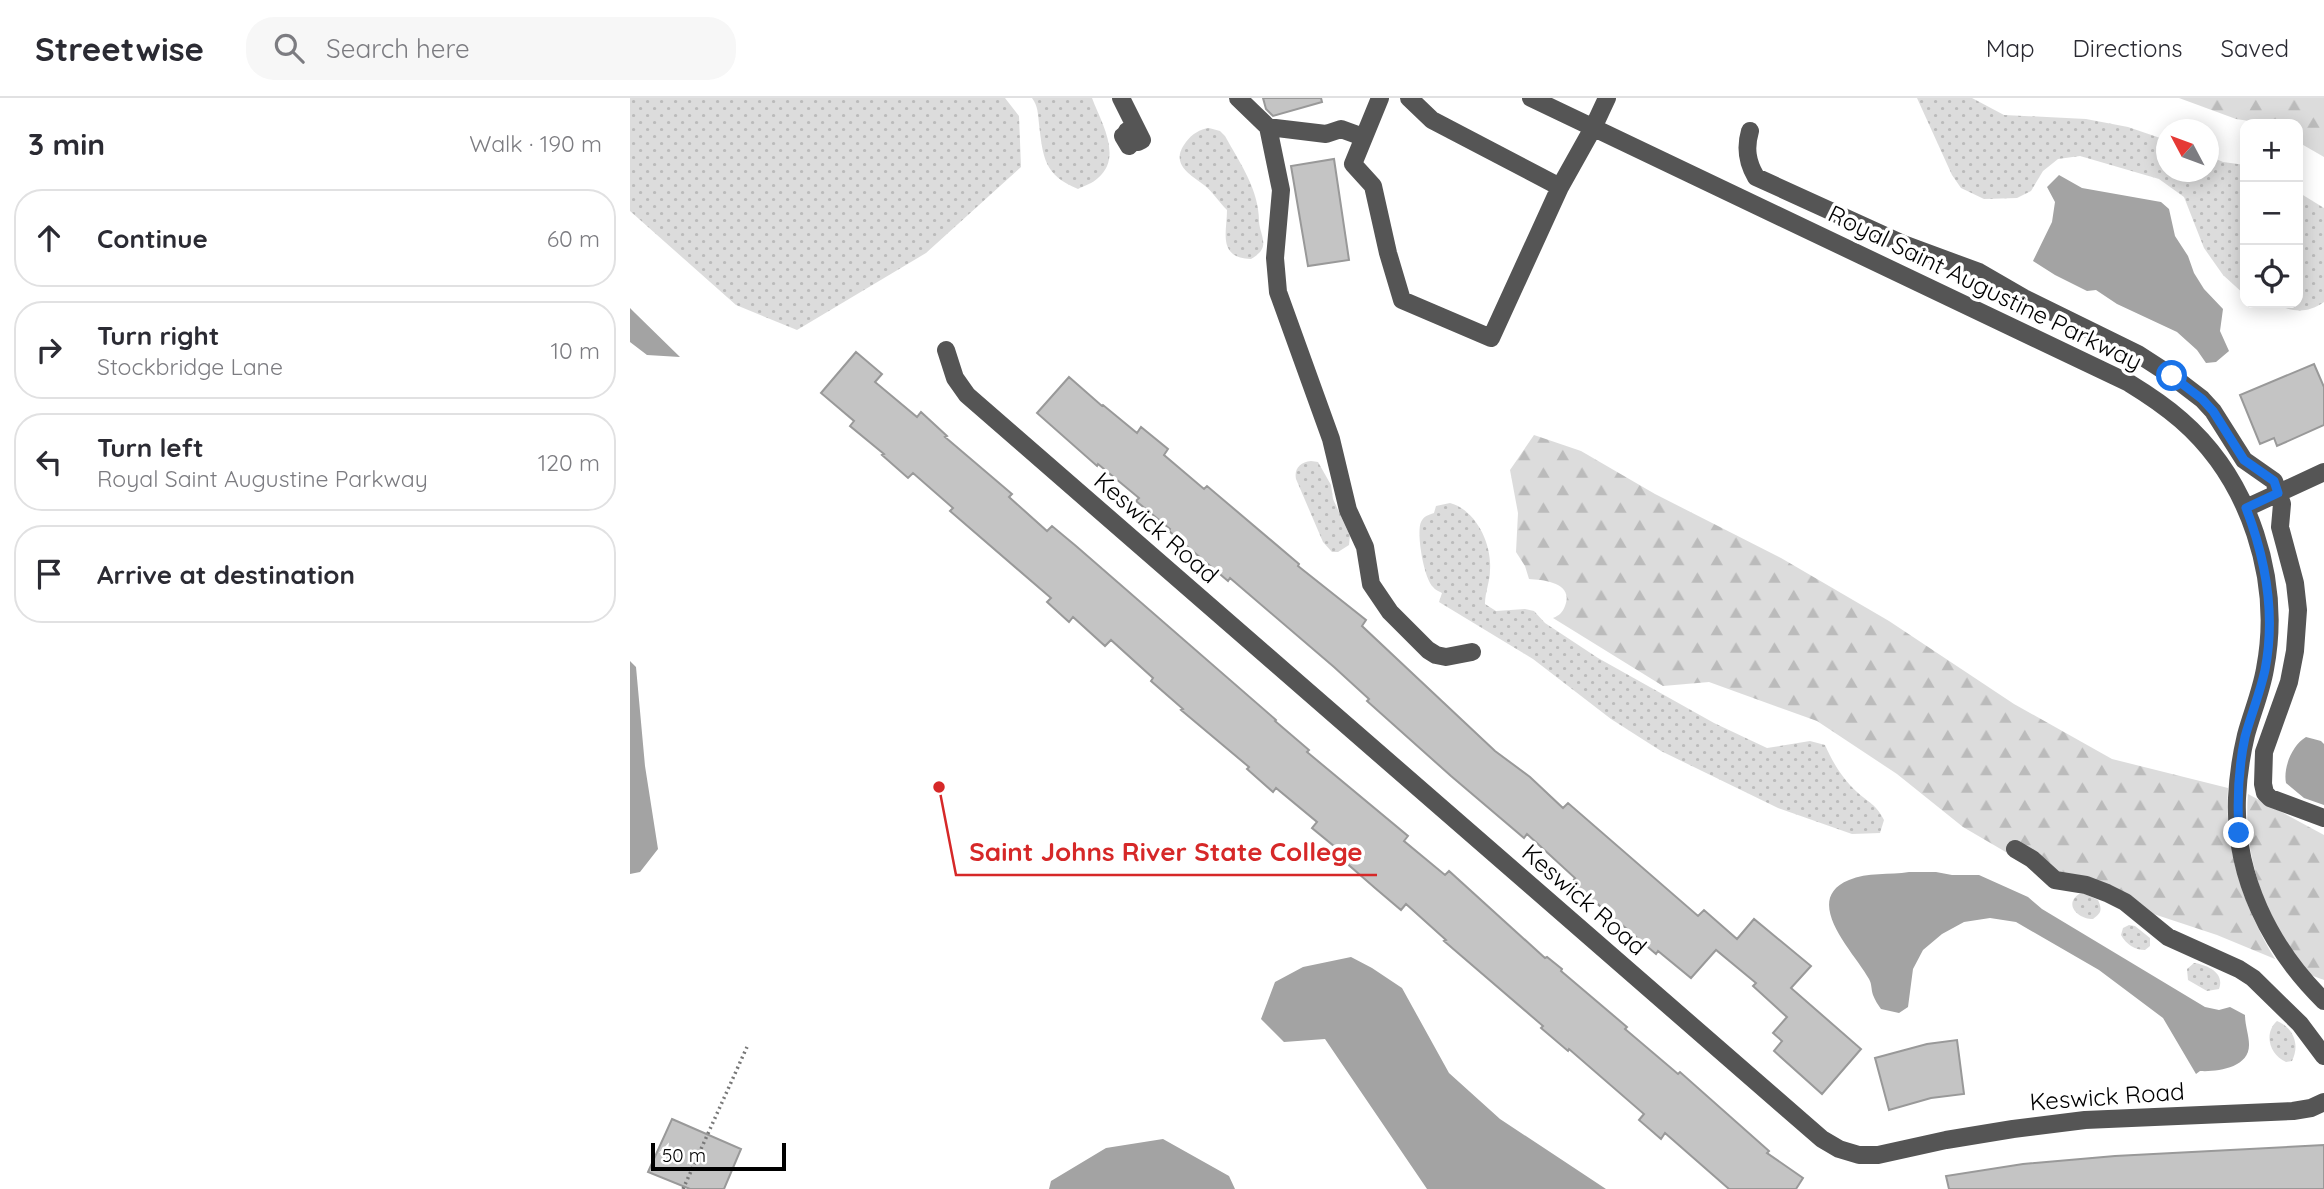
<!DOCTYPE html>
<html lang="en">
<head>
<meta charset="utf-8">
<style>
	body { margin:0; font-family:Quicksand,sans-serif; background:#f7f7f7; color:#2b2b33 }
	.controls { position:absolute; right:21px; top:21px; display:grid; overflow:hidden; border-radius:14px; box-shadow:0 4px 18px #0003 }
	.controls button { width:63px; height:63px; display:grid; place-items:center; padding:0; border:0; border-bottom:2px solid #e1e1e2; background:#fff; color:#2b2b33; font:35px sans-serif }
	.compass { position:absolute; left:1526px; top:21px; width:63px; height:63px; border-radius:50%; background:#fff; box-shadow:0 4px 18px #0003; rotate:311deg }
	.scale { position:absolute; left:21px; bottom:18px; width:135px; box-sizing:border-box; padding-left:7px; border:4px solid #000; border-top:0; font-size:19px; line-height:24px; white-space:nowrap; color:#000; -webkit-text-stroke:5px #fff; paint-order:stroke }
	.stop { position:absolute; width:21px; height:21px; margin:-16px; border:5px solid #1a73e8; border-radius:50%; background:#fff }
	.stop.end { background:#1a73e8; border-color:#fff; box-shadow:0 2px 7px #0008 }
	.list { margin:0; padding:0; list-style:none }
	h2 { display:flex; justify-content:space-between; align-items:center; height:91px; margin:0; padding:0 28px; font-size:30px }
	h2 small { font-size:23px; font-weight:400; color:#7c7c81 }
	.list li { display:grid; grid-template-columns:46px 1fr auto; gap:21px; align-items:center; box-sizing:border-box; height:98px; margin:0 14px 14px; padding:0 14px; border:2px solid #e1e1e2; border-radius:28px }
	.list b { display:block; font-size:26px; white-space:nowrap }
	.list p { margin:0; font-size:23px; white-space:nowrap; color:#7c7c81 }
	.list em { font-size:23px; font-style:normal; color:#7c7c81 }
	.icon { flex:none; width:38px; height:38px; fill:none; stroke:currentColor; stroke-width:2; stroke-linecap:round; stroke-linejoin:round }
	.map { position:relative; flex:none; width:1694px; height:1091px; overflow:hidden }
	header { display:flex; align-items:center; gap:42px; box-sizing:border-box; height:98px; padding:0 35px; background:#fff; border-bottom:2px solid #e1e1e2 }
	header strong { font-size:33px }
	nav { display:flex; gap:38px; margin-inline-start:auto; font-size:24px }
	.search { width:490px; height:63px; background:#f7f7f7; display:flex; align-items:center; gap:18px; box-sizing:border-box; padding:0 24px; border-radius:28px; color:#7c7c81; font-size:26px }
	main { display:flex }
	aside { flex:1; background:#fff }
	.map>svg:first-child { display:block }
	.grass { fill:url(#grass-dots) }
	.forest { fill:url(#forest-firs) }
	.water { fill:#a3a3a3 }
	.building { fill:#c4c4c4; stroke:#999; stroke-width:2 }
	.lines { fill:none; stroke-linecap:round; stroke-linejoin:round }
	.path { stroke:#777; stroke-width:3.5; stroke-dasharray:2 3.5; stroke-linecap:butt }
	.minor { stroke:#555; stroke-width:18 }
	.route { stroke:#1a73e8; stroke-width:9 }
	.labels { text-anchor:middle; stroke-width:7; stroke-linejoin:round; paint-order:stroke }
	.street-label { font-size:24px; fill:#000; stroke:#fff }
	.leader { fill:none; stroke:#d62828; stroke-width:2.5 }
	.callout-dot { fill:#d62828; stroke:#fff; stroke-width:2.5 }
	.callout-label { font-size:26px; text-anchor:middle; font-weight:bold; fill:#d62828; stroke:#fff; stroke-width:7; stroke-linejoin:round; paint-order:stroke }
</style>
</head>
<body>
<header>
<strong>Streetwise</strong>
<div class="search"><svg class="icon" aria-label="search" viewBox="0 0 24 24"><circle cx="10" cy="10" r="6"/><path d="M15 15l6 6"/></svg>Search here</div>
<nav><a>Map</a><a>Directions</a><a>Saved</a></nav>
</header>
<main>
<aside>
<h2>3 min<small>Walk · 190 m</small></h2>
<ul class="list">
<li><svg class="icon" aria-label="ahead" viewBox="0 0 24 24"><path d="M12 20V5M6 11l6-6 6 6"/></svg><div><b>Continue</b></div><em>60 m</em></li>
<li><svg class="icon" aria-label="right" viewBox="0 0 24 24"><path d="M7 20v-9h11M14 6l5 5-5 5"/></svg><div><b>Turn right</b><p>Stockbridge Lane</p></div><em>10 m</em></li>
<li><svg class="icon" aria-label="left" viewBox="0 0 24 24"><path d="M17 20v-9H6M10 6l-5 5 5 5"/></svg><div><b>Turn left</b><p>Royal Saint Augustine Parkway</p></div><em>120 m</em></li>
<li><svg class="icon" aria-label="arrive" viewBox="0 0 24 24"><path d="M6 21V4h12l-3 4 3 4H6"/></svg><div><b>Arrive at destination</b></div></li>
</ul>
</aside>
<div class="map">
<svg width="1694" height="1091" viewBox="0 0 1694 1091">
	<defs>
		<pattern id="grass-dots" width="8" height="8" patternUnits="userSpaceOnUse" patternTransform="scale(1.75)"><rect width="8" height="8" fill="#dcdcdc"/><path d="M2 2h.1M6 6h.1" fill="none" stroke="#bbb" stroke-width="1.8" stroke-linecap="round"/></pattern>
		<pattern id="forest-firs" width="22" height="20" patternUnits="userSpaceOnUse" patternTransform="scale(1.75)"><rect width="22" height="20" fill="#dcdcdc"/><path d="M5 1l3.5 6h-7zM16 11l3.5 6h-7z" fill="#bbb"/></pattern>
	</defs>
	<rect width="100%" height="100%" fill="#fff"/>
	<path class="grass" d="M 0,0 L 375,0 L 389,18 L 391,69 L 296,155 L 167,232 L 106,207 L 0,113 Z
		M 402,0 L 462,0 C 471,24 493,59 468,80 C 463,85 454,88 448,91 C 414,77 413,60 409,26 C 408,16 408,8 402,0 Z
		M 1287,0 L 1342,0 L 1374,17 L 1456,21 L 1498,29 L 1536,42 L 1536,74 L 1578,74 L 1579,58 L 1593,64 L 1615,67 L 1615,197 L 1593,177 L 1574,150 L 1554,99 L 1529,81 L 1450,58 L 1428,61 L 1413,73 L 1401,93 L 1387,100 L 1354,101 L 1331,90 L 1322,77 Z
		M 579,30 L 590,33 L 595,38 C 610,65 629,92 629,123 C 630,139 642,149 621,161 C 587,160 597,134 597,112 C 589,104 583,94 574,87 C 560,76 539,66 556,44 C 562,36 570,31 579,30 Z
		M 1668,94 L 1694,110 L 1694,204 C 1673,218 1662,212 1639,205 L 1668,205 Z
		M 681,363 L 688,364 L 701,387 L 703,401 L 720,438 L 719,447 L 708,454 L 702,454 L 693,444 L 666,381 C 664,371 670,364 681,363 Z
		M 820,405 C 846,412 862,446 860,472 C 860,484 855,494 855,506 L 866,513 L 895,511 L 904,513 L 915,525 L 968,560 L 1084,625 L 1137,650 L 1180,643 L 1195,647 C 1203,665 1212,680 1227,694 C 1239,705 1246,706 1254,722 L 1250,735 L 1222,736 L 1148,710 L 1031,653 L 981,621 L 903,561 L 809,504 L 812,495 C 809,493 805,492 803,489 C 794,481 786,435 791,424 C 794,418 798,417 804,415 L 806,408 Z
		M 1449,796 L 1455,796 L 1468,802 C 1472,811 1472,815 1463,821 C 1449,821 1433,807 1449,796 Z
		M 1499,827 L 1505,828 L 1520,840 L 1520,848 L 1515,852 C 1505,852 1496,846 1491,837 L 1493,830 Z
		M 1564,865 C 1578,867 1595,875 1589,891 L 1577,893 L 1558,882 L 1557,871 Z
		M 1647,923 C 1664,930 1670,947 1662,963 L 1656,964 C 1640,957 1633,936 1647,923 Z"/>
	<path class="forest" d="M 1549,0 L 1694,0 L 1694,59 L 1668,44 L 1668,26 L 1639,26 L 1606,21 Z
		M 904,337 L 951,353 L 1025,396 L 1151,460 L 1259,523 L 1384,606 L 1482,661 L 1598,690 C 1594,752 1614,809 1645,861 L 1587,837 L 1427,784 L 1333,729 L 1267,676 L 1187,623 L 1079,584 L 1033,588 L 923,520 C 930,517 932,515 935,508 C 944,485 915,482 899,481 L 895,468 L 886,454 L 888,415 L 880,372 Z
		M 1618,696 L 1694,737 L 1694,882 C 1690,880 1683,879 1679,875 C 1674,871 1670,864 1666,858 C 1632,814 1613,751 1618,696 Z"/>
	<path class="water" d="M 1429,77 L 1452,90 L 1531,104 L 1539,111 L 1545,138 L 1558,158 L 1564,175 L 1574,191 L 1593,211 L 1590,233 L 1599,253 L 1586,264 L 1576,265 L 1567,252 L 1547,234 L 1487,206 L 1466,192 L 1457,193 L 1425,177 L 1403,163 L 1422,124 L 1425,104 L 1417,89 Z
		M 0,210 L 5,215 L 50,259 L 17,257 L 0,244 Z
		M 0,563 L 6,569 L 15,668 L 28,751 L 10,774 L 0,776 Z
		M 1676,639 L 1691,643 L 1694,646 L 1694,707 L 1674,700 L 1656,685 C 1653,670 1662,647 1676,639 Z
		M 1279,774 L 1306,774 L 1322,777 L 1349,777 L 1398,799 L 1412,811 L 1575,909 L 1589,912 L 1600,909 L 1615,917 C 1615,927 1619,938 1619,946 C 1620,970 1587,974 1570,973 L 1566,976 L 1533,920 L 1469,872 L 1386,824 L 1360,820 L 1334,824 L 1312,836 L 1293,852 L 1283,871 L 1278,909 L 1269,915 L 1251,911 C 1248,907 1245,902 1243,897 C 1241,891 1242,886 1239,881 C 1225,855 1170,802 1219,782 C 1237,774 1260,777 1279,774 Z
		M 721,859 L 742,870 L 772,890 L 819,975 L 870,1021 L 976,1091 L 797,1091 L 695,941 L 654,944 L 631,921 L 645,884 L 673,869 Z
		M 533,1041 L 599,1078 L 605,1091 L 419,1091 L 421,1083 L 476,1050 Z"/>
	<path class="building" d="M 633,0 L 691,0 L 692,4 L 643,18 L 636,11 Z
		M 704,61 L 719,162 L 678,168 L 661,68 Z
		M 226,254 L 252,276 L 245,284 L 287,319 L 291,314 L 317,338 L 315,339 L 382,396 L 379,399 L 417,433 L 422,428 L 446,448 L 646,622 L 645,623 L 679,652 L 677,654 L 778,738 L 774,743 L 815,777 L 819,773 L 915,860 L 917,859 L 932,871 L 931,873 L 997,929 L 995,931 L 1048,976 L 1050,974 L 1139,1053 L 1137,1055 L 1173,1080 L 1166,1091 L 1099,1091 L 1035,1035 L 1031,1041 L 1009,1022 L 1014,1016 L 939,951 L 938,953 L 911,930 L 913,928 L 814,843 L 816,842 L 776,806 L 771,812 L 745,790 L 713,762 L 716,758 L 682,730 L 687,724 L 646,690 L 643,694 L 617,671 L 619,669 L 551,612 L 553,611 L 521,583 L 523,580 L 481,542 L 475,548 L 443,519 L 439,524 L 417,504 L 421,500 L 320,413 L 323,410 L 283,375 L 278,380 L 252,357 L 254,356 L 220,328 L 224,323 L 191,295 Z
		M 1684,266 L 1694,289 L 1694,327 L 1647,348 L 1644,340 L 1630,346 L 1610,297 Z
		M 439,279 L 472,308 L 473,307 L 507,335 L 511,329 L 538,351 L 534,357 L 574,391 L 577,388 L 669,466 L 668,468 L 736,522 L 732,528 L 865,653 L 900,679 L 933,710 L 938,705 L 1068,818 L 1074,812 L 1107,841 L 1124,821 L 1181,868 L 1161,890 L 1231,951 L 1192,996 L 1144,953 L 1152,943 L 1143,935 L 1157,919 L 1123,888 L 1126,885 L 1086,852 L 1061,880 L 1028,853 L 1026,856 L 942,784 L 945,780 L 897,736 L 894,740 L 821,678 L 737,603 L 739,601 L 704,569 L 600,480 L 598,483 L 539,433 L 540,431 L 506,403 L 509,400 L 468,366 L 467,368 L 407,315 Z
		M 1327,942 L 1334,996 L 1301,1000 L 1259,1012 L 1245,960 L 1297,946 Z
		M 42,1021 L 111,1051 L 94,1091 L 60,1091 L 18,1074 Z
		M 1694,1047 L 1694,1091 L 1319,1091 L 1316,1078 L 1393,1066 L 1485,1058 Z"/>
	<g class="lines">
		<path class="path" d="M 53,1091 L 117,949"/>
		<path class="minor" d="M 491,0 L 512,42 L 508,44 L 501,31 L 497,33 L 502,44 L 499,48 L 493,38
			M 608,0 L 638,29 L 651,92 L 645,160 L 648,194 L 701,341 L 718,412 L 735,449 L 741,486 L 760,514 L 798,552 L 806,557 L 816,559 L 842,554
			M 750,0 L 723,66 L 743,88 L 758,155 L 772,202 L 861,240 L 930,89
			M 779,0 L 802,22 L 930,89 L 963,30 L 977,0
			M 901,0 L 1499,285 C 1517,296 1535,308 1551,322 C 1620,382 1652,482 1635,571 C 1631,594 1622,615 1616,637 C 1611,658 1608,679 1607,700 C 1604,778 1640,850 1694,903
			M 638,29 L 696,36 L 711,31 L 733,39
			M 1120,33 C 1115,50 1117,64 1126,79 L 1273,146 L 1349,174 L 1394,200 L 1508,256 L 1542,278 L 1572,301 L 1583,313 L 1614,362 L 1644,383 L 1652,406 L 1650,429 L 1665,485 L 1668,512 L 1665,553 L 1659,584 L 1634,654 L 1633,686 L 1635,695 L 1640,700 L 1694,720
			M 316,252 L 325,280 L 337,297 L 1192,1041 L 1209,1051 L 1229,1057 L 1248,1057 L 1316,1042 L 1383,1031 L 1455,1022 L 1663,1013 L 1681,1010 L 1694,1004
			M 1616,410 L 1694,374
			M 1385,751 L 1402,761 L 1425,782 L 1456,787 L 1477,795 L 1495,804 L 1538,839 L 1609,871 L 1623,880 L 1670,926 L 1694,958"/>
	</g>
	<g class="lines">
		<path class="route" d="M 1542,278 L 1572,301 L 1583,313 L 1614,362 L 1644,383 L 1648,395 L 1616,410 C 1636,462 1646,516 1635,572 C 1630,595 1621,617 1615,639 C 1608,672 1607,703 1609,735"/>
	</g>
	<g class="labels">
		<g class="street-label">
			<text transform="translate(1355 190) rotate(26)" y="8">Royal Saint Augustine Parkway</text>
			<text transform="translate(526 430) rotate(41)" y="8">Keswick Road</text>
			<text transform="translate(954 802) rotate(41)" y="8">Keswick Road</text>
			<text transform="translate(1477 999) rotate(-4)" y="8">Keswick Road</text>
		</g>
	</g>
	<path class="leader" d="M309 689L326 777H747"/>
	<circle class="callout-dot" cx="309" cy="689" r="7"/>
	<g class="callout-label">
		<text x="536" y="763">Saint Johns River State College</text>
	</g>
</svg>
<div class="controls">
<button>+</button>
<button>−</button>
<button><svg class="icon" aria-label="locate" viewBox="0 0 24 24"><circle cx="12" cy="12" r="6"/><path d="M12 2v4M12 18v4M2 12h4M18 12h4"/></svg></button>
</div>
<svg class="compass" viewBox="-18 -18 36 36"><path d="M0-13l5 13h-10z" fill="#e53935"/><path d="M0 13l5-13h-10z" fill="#7c7c81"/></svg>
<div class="scale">50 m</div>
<div class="stop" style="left:1542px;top:278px"></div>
<div class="stop end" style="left:1609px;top:735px"></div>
</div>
</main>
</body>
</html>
